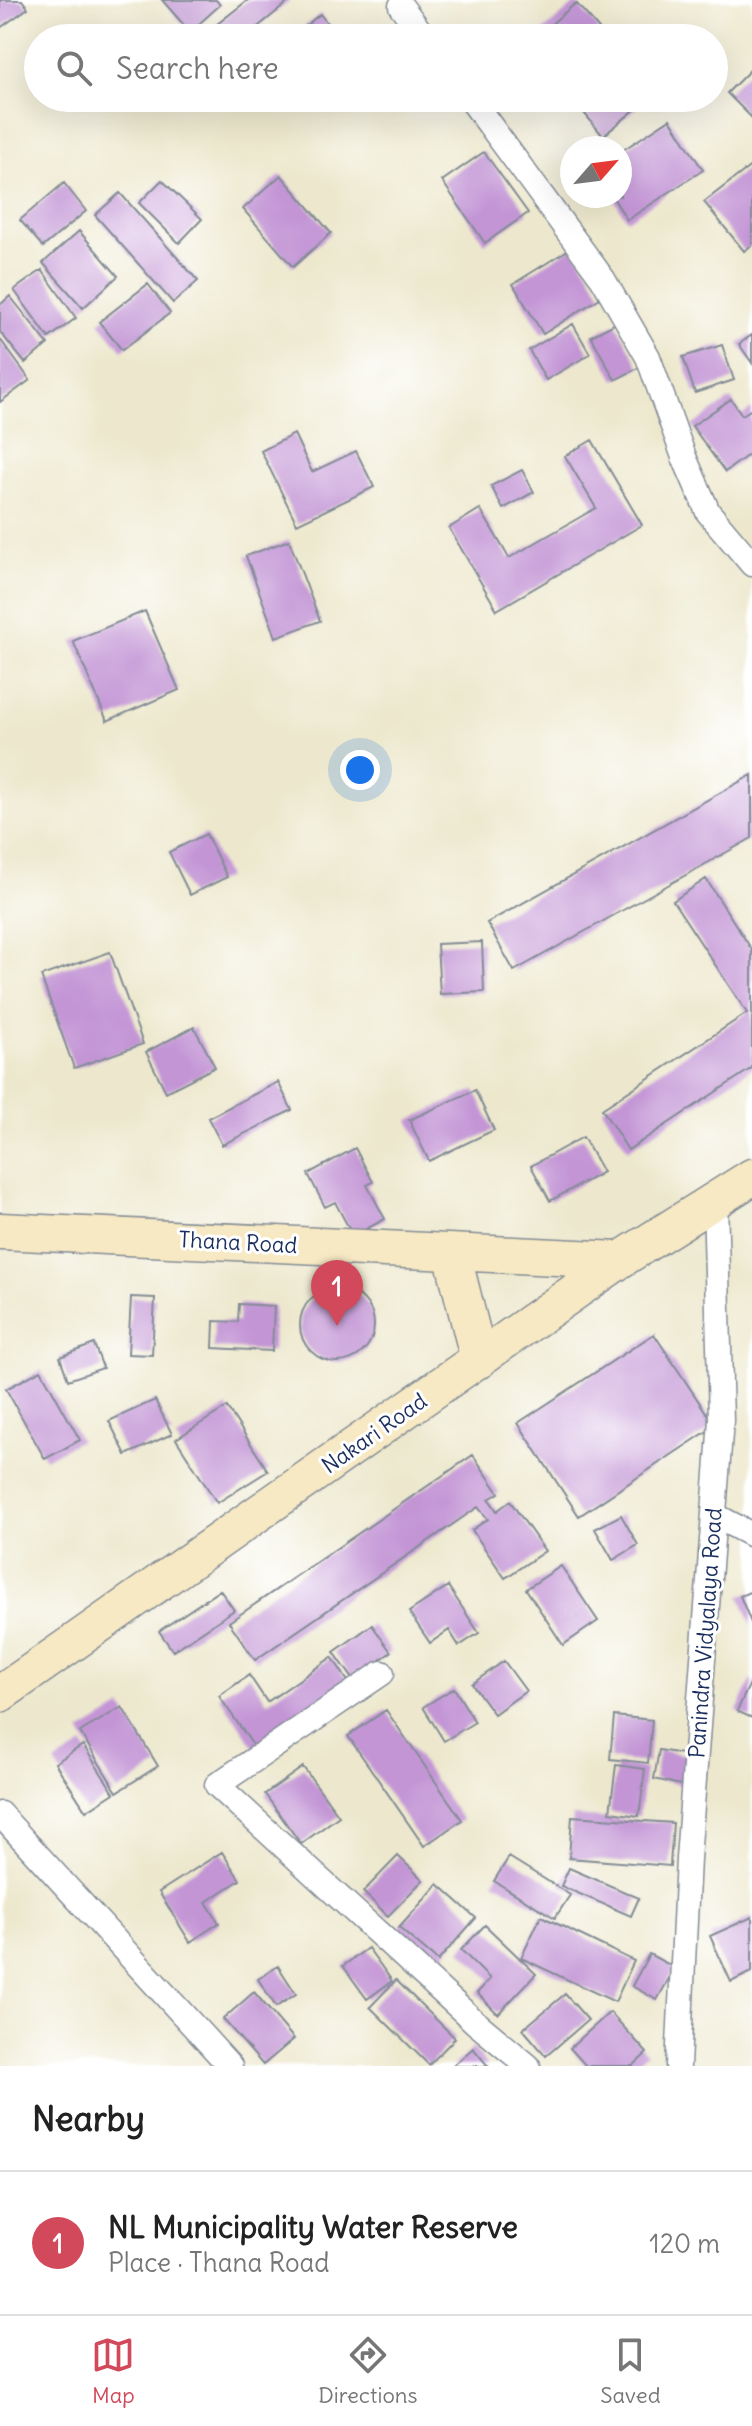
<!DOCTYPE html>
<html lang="en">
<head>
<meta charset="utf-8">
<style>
	body { margin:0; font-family:Delius,sans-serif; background:#f2f2f2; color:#222 }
	.compass { position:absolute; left:560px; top:136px; width:72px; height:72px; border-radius:50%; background:#fff; box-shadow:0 8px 32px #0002; rotate:62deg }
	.you { position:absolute; left:360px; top:770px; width:28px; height:28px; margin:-20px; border:6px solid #fff; border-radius:50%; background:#1a73e8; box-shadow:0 0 0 12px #1a73e833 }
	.badge { display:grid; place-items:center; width:52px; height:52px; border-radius:50%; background:#d1495b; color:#fff; font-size:26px; font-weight:700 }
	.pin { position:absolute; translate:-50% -66px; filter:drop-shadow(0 2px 4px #0008) }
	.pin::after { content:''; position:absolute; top:42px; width:28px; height:24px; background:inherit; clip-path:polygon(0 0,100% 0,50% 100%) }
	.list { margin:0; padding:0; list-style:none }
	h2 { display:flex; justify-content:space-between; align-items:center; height:104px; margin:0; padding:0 32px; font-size:34px }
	h2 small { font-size:26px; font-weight:400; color:#767676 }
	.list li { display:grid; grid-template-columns:52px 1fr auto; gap:24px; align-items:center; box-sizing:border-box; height:144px; padding:0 32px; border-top:2px solid #e0e0e0 }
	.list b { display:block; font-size:30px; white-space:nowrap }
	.list p { margin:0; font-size:26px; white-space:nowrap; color:#767676 }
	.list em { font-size:26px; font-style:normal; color:#767676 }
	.icon { flex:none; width:44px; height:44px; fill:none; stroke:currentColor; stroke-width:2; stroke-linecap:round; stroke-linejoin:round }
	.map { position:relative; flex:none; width:752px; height:2066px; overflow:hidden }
	.search { position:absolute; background:#fff; box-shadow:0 8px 32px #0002; left:24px; right:24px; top:24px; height:88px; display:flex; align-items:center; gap:20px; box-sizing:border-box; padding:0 28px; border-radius:44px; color:#767676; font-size:30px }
	.sheet { height:248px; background:#fff }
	nav { display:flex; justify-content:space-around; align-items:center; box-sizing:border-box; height:112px; border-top:2px solid #e0e0e0; background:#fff; font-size:22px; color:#767676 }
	nav a { display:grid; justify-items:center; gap:4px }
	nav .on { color:#d1495b }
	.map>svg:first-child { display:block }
	.building { fill:#c395d5 }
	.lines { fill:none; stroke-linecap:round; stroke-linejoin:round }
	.street-casing { stroke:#848c96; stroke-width:27 }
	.secondary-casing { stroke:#848c96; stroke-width:39 }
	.street { stroke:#fff; stroke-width:24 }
	.secondary { stroke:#f7e9c3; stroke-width:36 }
	.labels { text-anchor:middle; stroke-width:6; stroke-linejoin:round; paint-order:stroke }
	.street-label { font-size:22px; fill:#1b2f5e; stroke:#fff }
</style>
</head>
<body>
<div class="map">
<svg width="752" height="2066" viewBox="0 0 752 2066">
	<rect width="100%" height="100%" fill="#fff"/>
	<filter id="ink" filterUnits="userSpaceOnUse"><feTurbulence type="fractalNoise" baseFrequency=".0125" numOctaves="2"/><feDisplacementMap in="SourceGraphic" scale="16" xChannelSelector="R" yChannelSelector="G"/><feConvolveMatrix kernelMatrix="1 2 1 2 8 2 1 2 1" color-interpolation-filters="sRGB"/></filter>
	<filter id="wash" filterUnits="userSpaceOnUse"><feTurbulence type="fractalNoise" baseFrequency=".006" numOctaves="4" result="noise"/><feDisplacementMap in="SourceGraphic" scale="32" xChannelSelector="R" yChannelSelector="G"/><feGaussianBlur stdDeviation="1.8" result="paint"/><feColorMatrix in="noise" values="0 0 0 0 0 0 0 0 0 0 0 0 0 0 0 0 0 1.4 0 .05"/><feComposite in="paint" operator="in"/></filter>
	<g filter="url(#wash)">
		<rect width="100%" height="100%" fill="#ede8cd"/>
		<g id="blocks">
			<path class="building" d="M 0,0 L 22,0 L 28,8 L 0,28 Z
				M 162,0 L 216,0 L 220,5 L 190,32 Z
				M 248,0 L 291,0 L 244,38 L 226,38 L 216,25 Z
				M 576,3 L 599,29 L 589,38 L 535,38 Z
				M 320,14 L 339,38 L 291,38 Z
				M 752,68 L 752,118 L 727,93 Z
				M 580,98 L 639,98 L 643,103 L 603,136 L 575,102 Z
				M 670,119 L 703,170 L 627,220 L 612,196 L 620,196 L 620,152 Z
				M 484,152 L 528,213 L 485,243 L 442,181 Z
				M 752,165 L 752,245 L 744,251 L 704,202 Z
				M 281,175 L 331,233 L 293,267 L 243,209 Z
				M 162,180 L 202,219 L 179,243 L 139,203 Z
				M 64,183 L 86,211 L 43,247 L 20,220 Z
				M 120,193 L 198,281 L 173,303 L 95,215 Z
				M 79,231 L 118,276 L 83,308 L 43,263 Z
				M 573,247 L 603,296 L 543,334 L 513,284 Z
				M 42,270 L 76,318 L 49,338 L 14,290 Z
				M 148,284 L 170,313 L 122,350 L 99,322 Z
				M 10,296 L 48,344 L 25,363 L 0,332 L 0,305 Z
				M 616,323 L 640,367 L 615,380 L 591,336 Z
				M 573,324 L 590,354 L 546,380 L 529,350 Z
				M 752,335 L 752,363 L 739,344 Z
				M 0,339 L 30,380 L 0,402 Z
				M 722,345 L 734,380 L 695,393 L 683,357 Z
				M 731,399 L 742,415 L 752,409 L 752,452 L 725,472 L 692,426 Z
				M 294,434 L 312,472 L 356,451 L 374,487 L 297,524 L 261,451 Z
				M 592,440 L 642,525 L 497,610 L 449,528 L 480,509 L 509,558 L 596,508 L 565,456 Z
				M 522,470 L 534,492 L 503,509 L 491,486 Z
				M 289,540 L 320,621 L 276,637 L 246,556 Z
				M 145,611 L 179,690 L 107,721 L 73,641 Z
				M 752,775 L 752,838 L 514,971 L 487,923 Z
				M 206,834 L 227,877 L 190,895 L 169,852 Z
				M 706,879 L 752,950 L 752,1068 L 628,1150 L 602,1109 L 747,1013 L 673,901 Z
				M 482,942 L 484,992 L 440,994 L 437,944 Z
				M 110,952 L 143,1044 L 74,1068 L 41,976 Z
				M 194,1027 L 215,1067 L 166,1092 L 146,1052 Z
				M 278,1082 L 292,1110 L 222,1145 L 208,1118 Z
				M 475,1090 L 494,1130 L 429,1161 L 409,1120 Z
				M 583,1137 L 603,1172 L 550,1201 L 531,1166 Z
				M 355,1148 L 373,1182 L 367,1185 L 385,1219 L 353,1236 L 335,1202 L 325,1207 L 308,1174 Z
				M300 1325a37 37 0 1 1 74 0a37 37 0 1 1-74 0Z
				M 131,1297 L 155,1298 L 152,1355 L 128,1354 Z
				M 239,1304 L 274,1306 L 272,1351 L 213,1348 L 214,1321 L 238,1322 Z
				M 654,1334 L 715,1426 L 579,1516 L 518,1423 Z
				M 94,1344 L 103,1368 L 68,1380 L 60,1357 Z
				M 41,1370 L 80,1440 L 45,1459 L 6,1389 Z
				M 155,1400 L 172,1434 L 126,1455 L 109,1421 Z
				M 227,1407 L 268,1471 L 217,1503 L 176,1439 Z
				M 473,1455 L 499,1493 L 489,1499 L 497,1511 L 510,1501 L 545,1551 L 505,1578 L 472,1530 L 488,1519 L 478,1507 L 255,1660 L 229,1622 Z
				M 621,1515 L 638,1545 L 613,1560 L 595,1529 Z
				M 561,1566 L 598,1621 L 563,1645 L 526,1589 Z
				M 448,1586 L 479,1633 L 459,1646 L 449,1630 L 430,1643 L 409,1612 Z
				M 220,1590 L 234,1610 L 173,1651 L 159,1631 Z
				M 752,1591 L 752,1625 L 740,1596 Z
				M 372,1625 L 391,1652 L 353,1679 L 334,1652 Z
				M 332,1657 L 351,1686 L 257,1751 L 219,1696 L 249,1675 L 267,1702 Z
				M 504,1661 L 526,1691 L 494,1714 L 472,1684 Z
				M 752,1679 L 752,1718 L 737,1711 Z
				M 454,1688 L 475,1722 L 444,1741 L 423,1707 Z
				M 122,1707 L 158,1766 L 117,1792 L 80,1732 Z
				M 386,1710 L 462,1820 L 424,1846 L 348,1736 Z
				M 614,1716 L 652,1720 L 648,1763 L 610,1759 Z
				M 83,1745 L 114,1793 L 86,1811 L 55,1763 Z
				M 659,1750 L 687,1755 L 681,1785 L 654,1779 Z
				M 616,1765 L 645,1769 L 639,1816 L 610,1812 Z
				M 303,1767 L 339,1816 L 301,1844 L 265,1794 Z
				M 572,1816 L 673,1823 L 670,1866 L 569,1858 Z
				M 222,1852 L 240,1880 L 206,1902 L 219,1923 L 190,1942 L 159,1892 Z
				M 398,1856 L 423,1880 L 388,1916 L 363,1892 Z
				M 509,1857 L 570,1895 L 555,1918 L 494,1881 Z
				M 569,1868 L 639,1898 L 631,1916 L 561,1886 Z
				M 438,1884 L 476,1918 L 438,1961 L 399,1928 Z
				M 541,1916 L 634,1961 L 615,2002 L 521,1958 Z
				M 752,1917 L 752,1972 L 731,1982 L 710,1936 Z
				M 485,1925 L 536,1974 L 498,2014 L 477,1993 L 490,1979 L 461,1950 Z
				M 368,1948 L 392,1981 L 367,1999 L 343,1966 Z
				M 649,1954 L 675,1968 L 657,2000 L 632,1986 Z
				M 278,1966 L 296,1994 L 276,2007 L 258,1979 Z
				M 396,1980 L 455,2038 L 429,2065 L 370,2007 Z
				M 254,1992 L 294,2039 L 263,2065 L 223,2019 Z
				M 565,1994 L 588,2020 L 546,2056 L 523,2029 Z
				M 610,2012 L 647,2053 L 633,2066 L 586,2066 L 570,2048 Z
				M 473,2048 L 488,2066 L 453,2066 Z"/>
		</g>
	</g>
	<g filter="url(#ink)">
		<use href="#blocks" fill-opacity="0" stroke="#848c96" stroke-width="2"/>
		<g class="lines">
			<g class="street-casing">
				<path id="street" d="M 401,6 L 425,38
					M 470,98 L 603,279 L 648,357 L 684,457 L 708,512 L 752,564
					M 714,1515 L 752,1535
					M 382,1673 L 217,1785 L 475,2022 L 528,2066
					M 0,1814 L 230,2066
					M 678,2066 L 688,1859 L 721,1420 L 715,1200"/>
			</g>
			<g class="secondary-casing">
				<path id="secondary" d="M 0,1231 L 620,1260
					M 452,1253 L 479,1360
					M 0,1694 L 620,1260 L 752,1177"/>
			</g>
			<use href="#street" class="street"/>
			<use href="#secondary" class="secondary"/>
		</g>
	</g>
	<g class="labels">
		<g class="street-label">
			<text transform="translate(238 1242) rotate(3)" y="8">Thana Road</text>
			<text transform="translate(374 1433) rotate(-35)" y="8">Nakari Road</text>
			<text transform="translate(705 1633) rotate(-86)" y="8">Panindra Vidyalaya Road</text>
		</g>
	</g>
</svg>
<svg class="compass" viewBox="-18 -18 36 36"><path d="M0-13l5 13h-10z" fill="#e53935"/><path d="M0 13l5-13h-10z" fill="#767676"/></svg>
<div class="you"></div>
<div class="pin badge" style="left:337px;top:1326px">1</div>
<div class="search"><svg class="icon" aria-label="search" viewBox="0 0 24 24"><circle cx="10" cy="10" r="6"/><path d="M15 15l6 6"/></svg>Search here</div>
</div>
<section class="sheet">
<h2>Nearby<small></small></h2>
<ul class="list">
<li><span class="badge">1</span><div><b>NL Municipality Water Reserve</b><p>Place · Thana Road</p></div><em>120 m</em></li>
</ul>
</section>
<nav>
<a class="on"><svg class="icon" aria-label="map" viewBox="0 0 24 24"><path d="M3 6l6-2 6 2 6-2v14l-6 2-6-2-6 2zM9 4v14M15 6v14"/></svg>Map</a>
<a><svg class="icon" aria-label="directions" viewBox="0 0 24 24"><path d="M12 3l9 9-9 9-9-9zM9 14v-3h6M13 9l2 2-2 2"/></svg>Directions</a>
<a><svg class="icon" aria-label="saved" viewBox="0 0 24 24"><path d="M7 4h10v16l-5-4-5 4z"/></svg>Saved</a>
</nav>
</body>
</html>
